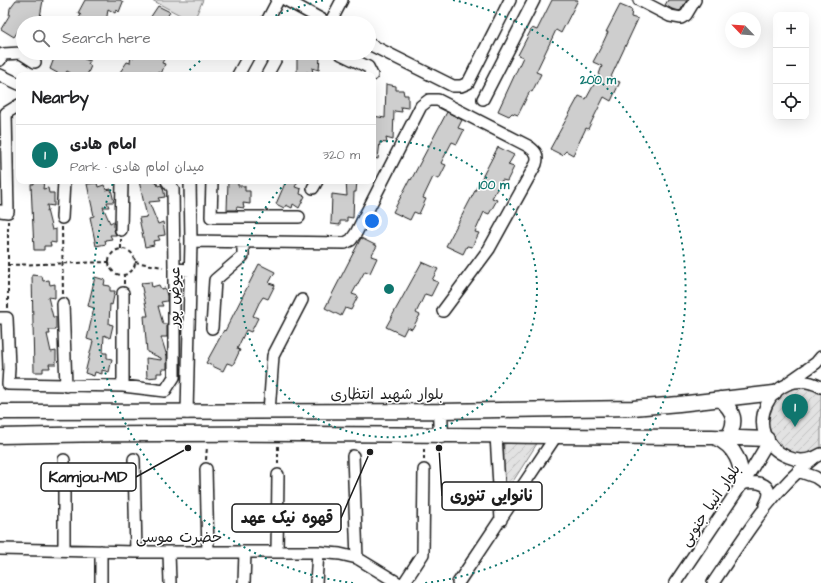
<!DOCTYPE html>
<html lang="en">
<head>
<meta charset="utf-8">
<style>
	body { margin:0; font-family:"Architects Daughter","Playpen Sans Arabic",sans-serif; background:#f6f6f6; color:#202124 }
	.controls { position:absolute; right:12px; top:12px; display:grid; overflow:hidden; border-radius:8px; box-shadow:0 4px 16px #0002 }
	.controls button { width:36px; height:36px; display:grid; place-items:center; padding:0; border:0; border-bottom:1px solid #e0e0e0; background:#fff; color:#202124; font:20px sans-serif }
	.compass { position:absolute; left:725px; top:12px; width:36px; height:36px; border-radius:50%; background:#fff; box-shadow:0 4px 16px #0002; rotate:295deg }
	.you { position:absolute; left:372px; top:221px; width:14px; height:14px; margin:-10px; border:3px solid #fff; border-radius:50%; background:#1a73e8; box-shadow:0 0 0 6px #1a73e833 }
	.badge { display:grid; place-items:center; width:26px; height:26px; border-radius:50%; background:#0f766e; color:#fff; font-size:13px; font-weight:700 }
	.pin { position:absolute; translate:-50% -33px; filter:drop-shadow(0 1px 2px #0008) }
	.pin::after { content:''; position:absolute; top:21px; width:14px; height:12px; background:inherit; clip-path:polygon(0 0,100% 0,50% 100%) }
	.list { margin:0; padding:0; list-style:none }
	h2 { display:flex; justify-content:space-between; align-items:center; height:52px; margin:0; padding:0 16px; font-size:17px }
	h2 small { font-size:13px; font-weight:400; color:#757577 }
	.list li { display:grid; grid-template-columns:26px 1fr auto; gap:12px; align-items:center; box-sizing:border-box; height:60px; padding:0 16px; border-top:1px solid #e0e0e0 }
	.list b { display:block; font-size:15px; white-space:nowrap }
	.list p { margin:0; font-size:13px; white-space:nowrap; color:#757577 }
	.list em { font-size:13px; font-style:normal; color:#757577 }
	.icon { flex:none; width:22px; height:22px; fill:none; stroke:currentColor; stroke-width:2; stroke-linecap:round; stroke-linejoin:round }
	.map { position:relative; flex:none; width:821px; height:583px; overflow:hidden }
	.search { position:absolute; background:#fff; box-shadow:0 4px 16px #0002; left:16px; top:16px; width:360px; height:44px; display:flex; align-items:center; gap:10px; box-sizing:border-box; padding:0 14px; border-radius:22px; color:#757577; font-size:15px }
	.panel { position:absolute; background:#fff; box-shadow:0 4px 16px #0002; left:16px; top:72px; width:360px; height:112px; border-radius:8px }
	.map>svg:first-child { display:block }
	.park { fill:#e2e2e2; stroke:#7f7f7f }
	.garden { fill:url(#garden-furrows); stroke:#7f7f7f }
	.building { fill:#cecece; stroke:#1c1c1c }
	.lines { fill:none; stroke-linecap:round; stroke-linejoin:round }
	.minor-casing { stroke:#1c1c1c; stroke-width:14 }
	.major-casing { stroke:#1c1c1c; stroke-width:17 }
	.path { stroke:#1c1c1c; stroke-width:2; stroke-dasharray:4 3; stroke-linecap:butt }
	.minor { stroke:#fff; stroke-width:11 }
	.major { stroke:#fff; stroke-width:14 }
	.ring { fill:none; stroke:#0f766e; stroke-width:2; stroke-dasharray:2 4 }
	.labels { text-anchor:middle; stroke-width:3; stroke-linejoin:round; paint-order:stroke }
	.street-label { font-size:15px; fill:#1c1c1c; stroke:#fff }
	.centre { fill:#0f766e; stroke:#fff; stroke-width:2 }
	.ring-label { font-size:12px; text-anchor:middle; font-weight:bold; fill:#0f766e; stroke:#fff; stroke-width:3; stroke-linejoin:round; paint-order:stroke }
	.leader { fill:none; stroke:#1c1c1c; stroke-width:1.5 }
	.callout-dot { fill:#1c1c1c; stroke:#fff; stroke-width:1.5 }
	.callout { fill:#fff; stroke:#1c1c1c; stroke-width:1.5 }
	.callout-label { font-size:16px; text-anchor:middle; font-weight:bold; fill:#1c1c1c }
</style>
</head>
<body>
<div class="map">
<svg width="821" height="583" viewBox="0 0 821 583">
	<defs>
		<pattern id="garden-furrows" width="10" height="10" patternUnits="userSpaceOnUse"><rect width="10" height="10" fill="#e2e2e2"/><path d="M-1 1l2-2M0 10L10 0M9 11l2-2" fill="none" stroke="#c1c1c1"/></pattern>
	</defs>
	<rect width="100%" height="100%" fill="#fff"/>
	<filter id="ink" filterUnits="userSpaceOnUse"><feTurbulence type="fractalNoise" baseFrequency=".025" numOctaves="2"/><feDisplacementMap in="SourceGraphic" scale="8" xChannelSelector="R" yChannelSelector="G"/><feConvolveMatrix kernelMatrix="1 2 1 2 8 2 1 2 1" color-interpolation-filters="sRGB"/></filter>
	<g filter="url(#ink)">
		<path class="park" d="M 152,0 L 203,0 L 193,22 Z"/>
		<path class="garden" d="M 808,382 L 821,394 L 821,453 L 804,460 L 782,448 L 774,440 L 763,413 L 774,393 Z
			M 504,441 L 538,442 L 503,497 Z"/>
		<path class="building" d="M 16,0 L 43,0 L 39,23 L 23,23 L 23,34 L 18,31 L 14,37 L 1,29 L 9,16 L 10,8 Z
			M 85,0 L 120,0 L 123,2 L 119,12 L 117,10 L 115,13 L 108,9 L 106,23 L 75,23 L 81,15 L 78,13 Z
			M 552,0 L 578,0 L 561,33 L 556,30 L 536,72 L 541,74 L 532,92 L 530,91 L 518,115 L 512,113 L 509,116 L 498,111 L 523,57 L 518,55 L 532,28 L 537,30 Z
			M 668,0 L 687,0 L 680,11 L 672,9 L 665,5 Z
			M 620,5 L 632,10 L 631,17 L 638,19 L 610,79 L 620,82 L 611,101 L 604,97 L 588,129 L 586,128 L 573,155 L 566,151 L 562,155 L 550,149 L 579,96 L 586,99 L 598,77 L 602,66 L 593,62 L 601,47 L 608,32 L 606,32 Z
			M 158,6 L 170,12 L 167,17 L 180,23 L 151,23 L 152,20 L 150,18 Z
			M 56,53 L 80,53 L 86,56 L 84,59 L 90,61 L 88,64 L 91,66 L 87,75 L 74,75 L 67,71 L 64,75 L 61,75 L 50,69 Z
			M 136,53 L 161,53 L 158,57 L 164,59 L 162,63 L 165,64 L 161,74 L 158,72 L 157,75 L 150,71 L 149,75 L 118,75 L 127,62 L 130,63 L 131,56 L 134,58 Z
			M 297,53 L 314,53 L 315,56 L 320,56 L 319,70 L 312,68 L 313,73 L 306,72 L 306,75 L 297,75 Z
			M 386,84 L 396,86 L 396,90 L 403,90 L 404,95 L 408,95 L 408,108 L 401,107 L 402,112 L 394,111 L 393,140 L 386,138 L 387,143 L 380,142 L 378,159 L 373,158 L 373,116 L 385,118 Z
			M 447,112 L 462,120 L 458,128 L 464,130 L 457,144 L 452,142 L 441,163 L 446,165 L 439,179 L 433,177 L 423,198 L 426,199 L 419,214 L 414,212 L 410,220 L 393,212 L 410,179 L 411,180 Z
			M 498,147 L 514,155 L 508,165 L 514,167 L 507,181 L 502,180 L 492,198 L 497,200 L 489,214 L 484,212 L 475,232 L 479,233 L 472,247 L 467,246 L 463,254 L 446,246 Z
			M 34,181 L 44,181 L 43,189 L 48,188 L 49,193 L 54,193 L 54,206 L 47,205 L 48,210 L 47,210 L 52,230 L 56,229 L 56,243 L 50,242 L 51,246 L 44,246 L 44,250 L 34,250 L 31,184 L 34,184 Z
			M 139,181 L 156,181 L 158,186 L 161,185 L 163,188 L 165,197 L 158,198 L 160,201 L 149,202 L 158,224 L 163,222 L 165,235 L 158,236 L 160,240 L 153,241 L 154,245 L 145,247 L 139,218 L 147,217 Z
			M 228,181 L 238,182 L 238,186 L 245,186 L 245,191 L 250,191 L 250,204 L 243,203 L 244,208 L 237,207 L 236,210 L 227,210 Z
			M 286,181 L 298,181 L 295,187 L 301,189 L 300,194 L 305,196 L 299,208 L 293,204 L 292,208 L 286,205 L 284,208 L 276,204 Z
			M 346,181 L 357,181 L 356,192 L 354,192 L 353,218 L 347,217 L 347,221 L 340,221 L 340,225 L 331,224 L 332,194 L 347,196 Z
			M 97,183 L 98,187 L 104,185 L 106,190 L 111,189 L 114,202 L 107,202 L 109,207 L 103,207 L 110,223 L 114,221 L 114,230 L 116,235 L 110,235 L 112,239 L 105,240 L 106,244 L 96,246 L 90,217 L 94,216 L 87,184 Z
			M 361,238 L 377,246 L 371,256 L 377,258 L 370,273 L 365,271 L 352,294 L 358,296 L 351,310 L 345,308 L 341,316 L 325,308 Z
			M 422,262 L 438,269 L 432,280 L 438,282 L 431,296 L 425,294 L 416,313 L 420,315 L 412,329 L 407,327 L 403,335 L 386,327 Z
			M 259,264 L 275,272 L 269,283 L 275,285 L 268,299 L 263,297 L 259,303 L 253,316 L 258,318 L 251,332 L 246,330 L 237,349 L 240,350 L 233,365 L 227,363 L 223,371 L 206,363 L 224,330 L 225,331 Z
			M 32,275 L 42,276 L 43,281 L 49,280 L 50,285 L 55,284 L 55,298 L 48,297 L 53,317 L 56,317 L 56,330 L 49,330 L 50,334 L 47,334 L 51,352 L 56,351 L 56,364 L 49,364 L 50,368 L 43,368 L 43,372 L 34,372 Z
			M 95,277 L 105,280 L 104,285 L 110,286 L 110,291 L 115,291 L 112,305 L 110,304 L 109,324 L 113,325 L 110,338 L 104,335 L 103,353 L 107,353 L 107,358 L 112,359 L 109,372 L 102,370 L 102,374 L 95,372 L 94,376 L 85,373 L 93,341 L 87,339 L 94,308 L 88,306 Z
			M 151,282 L 152,287 L 159,285 L 161,289 L 165,288 L 167,296 L 167,301 L 161,302 L 163,306 L 158,306 L 163,324 L 167,324 L 167,337 L 161,337 L 167,356 L 167,369 L 162,369 L 163,373 L 157,373 L 157,377 L 147,378 L 146,358 L 161,360 L 161,358 L 147,352 L 144,316 L 148,316 L 141,283 Z"/>
		<g class="lines">
			<g class="minor-casing">
				<path id="minor" d="M 286,0 L 328,23
					M 639,0 L 670,16 L 681,18 L 686,15 L 695,0
					M 266,23 L 278,0
					M 330,23 L 342,0
					M 369,44 L 453,86 L 461,86 L 468,83 L 510,0
					M 341,54 L 368,67 L 372,75
					M 0,60 L 3,54 L 21,53 L 35,62
					M 0,75 L 19,84
					M 238,75 L 250,53
					M 267,75 L 279,53
					M 483,99 L 534,0
					M 167,181 L 173,189 L 174,269 L 190,270
					M 212,181 L 211,217 L 299,217
					M 313,188 L 317,181
					M 0,211 L 8,212 L 6,113 L 19,105
					M 62,218 L 64,181
					M 121,230 L 122,181
					M 191,241 L 345,243 L 351,240 L 356,233 L 421,106 L 429,100 L 438,100 L 528,146 C 535,151 539,154 536,164 L 489,249 L 443,311
					M 63,304 L 66,386
					M 0,318 L 7,318 L 9,368 L 8,384 L 123,386 L 165,391 L 174,377 L 174,269
					M 212,328 L 215,280 L 243,256 L 243,242
					M 789,382 L 816,363 L 821,357
					M 123,386 L 123,293
					M 821,387 C 772,361 736,436 788,457 C 799,462 811,460 821,454
					M 269,412 L 273,356 L 302,300
					M 187,413 L 191,241 L 190,181
					M 496,435 L 501,520
					M 353,456 L 357,558
					M 134,459 L 136,552
					M 206,469 L 208,553
					M 798,471 L 815,477 L 821,481
					M 741,484 C 759,480 777,484 765,505
					M 0,549 L 136,552 L 318,552 L 340,554 L 357,558 L 398,583
					M 64,550 L 64,460
					M 101,551 L 101,583
					M 169,552 L 170,583
					M 277,552 L 278,475
					M 244,583 L 245,552
					M 316,583 L 318,552
					M 404,583 L 423,554 L 424,470
					M 458,583 L 556,436
					M 675,583 L 752,469 L 768,442
					M 713,583 C 743,539 771,491 814,458"/>
			</g>
			<g class="major-casing">
				<path id="major" d="M 720,399 C 734,411 738,422 727,438
					M 440,411 L 441,436
					M 0,412 L 440,411 L 633,408 L 679,404 L 774,393
					M 0,436 C 237,431 475,436 712,437 L 767,439
					M 716,438 C 735,446 743,465 741,484"/>
			</g>
			<path class="path" d="M 62,227 L 63,295
				M 121,249 L 121,239
				M109 262a13 13 0 1 1 26 0a13 13 0 1 1-26 0Z
				M 135,262 L 163,267
				M 8,265 L 109,262
				M 124,284 L 124,275
				M 8,308 L 8,221
				M 278,446 L 278,465
				M 206,460 L 207,446
				M 424,460 L 424,447"/>
			<use href="#minor" class="minor"/>
			<use href="#major" class="major"/>
		</g>
	</g>
	<g class="ring">
		<path d="M374 142A148 148 0 1 1 287 182"/>
		<path d="M353 583A296 296 0 0 1 113 183M185 74A296 296 0 0 1 209 54M259 23A296 296 0 0 1 325 0M453 0A296 296 0 0 1 425 583"/>
	</g>
	<g class="labels">
		<g class="street-label">
			<text transform="translate(174 297) rotate(-89)" y="5">عیوض پور</text>
			<text x="387" y="399">بلوار شهید انتظاری</text>
			<text transform="translate(710 505) rotate(-56)" y="5">بلوار انبیا جنوبی</text>
			<text x="179" y="542">حضرت موسی</text>
		</g>
	</g>
	<circle cx="389" cy="289" r="6" class="centre"/>
	<g class="ring-label">
		<text x="598" y="84">200 m</text>
		<text x="494" y="189">100 m</text>
	</g>
	<path class="leader" d="M188 448L136 477M439 448L442 496M370 452L341 518"/>
	<g class="callout-dot">
		<circle cx="188" cy="448" r="4"/>
		<circle cx="439" cy="448" r="4"/>
		<circle cx="370" cy="452" r="4"/>
	</g>
	<g class="callout">
		<rect x="41" y="463" width="95" height="28" rx="4"/>
		<rect x="442" y="482" width="100" height="28" rx="4"/>
		<rect x="232" y="504" width="109" height="28" rx="4"/>
	</g>
	<g class="callout-label">
		<text x="88" y="482">Kamjou-MD</text>
		<text x="492" y="501">نانوایی تنوری</text>
		<text x="287" y="523">قهوه نیک عهد</text>
	</g>
</svg>
<div class="controls">
<button>+</button>
<button>−</button>
<button><svg class="icon" aria-label="locate" viewBox="0 0 24 24"><circle cx="12" cy="12" r="6"/><path d="M12 2v4M12 18v4M2 12h4M18 12h4"/></svg></button>
</div>
<svg class="compass" viewBox="-18 -18 36 36"><path d="M0-13l5 13h-10z" fill="#e53935"/><path d="M0 13l5-13h-10z" fill="#757577"/></svg>
<div class="you"></div>
<div class="pin badge" style="left:795px;top:427px">1</div>
<div class="search"><svg class="icon" aria-label="search" viewBox="0 0 24 24"><circle cx="10" cy="10" r="6"/><path d="M15 15l6 6"/></svg>Search here</div>
<section class="panel">
<h2>Nearby<small></small></h2>
<ul class="list">
<li><span class="badge">1</span><div><b>امام هادی</b><p>Park · میدان امام هادی</p></div><em>320 m</em></li>
</ul>
</section>
</div>
</body>
</html>
